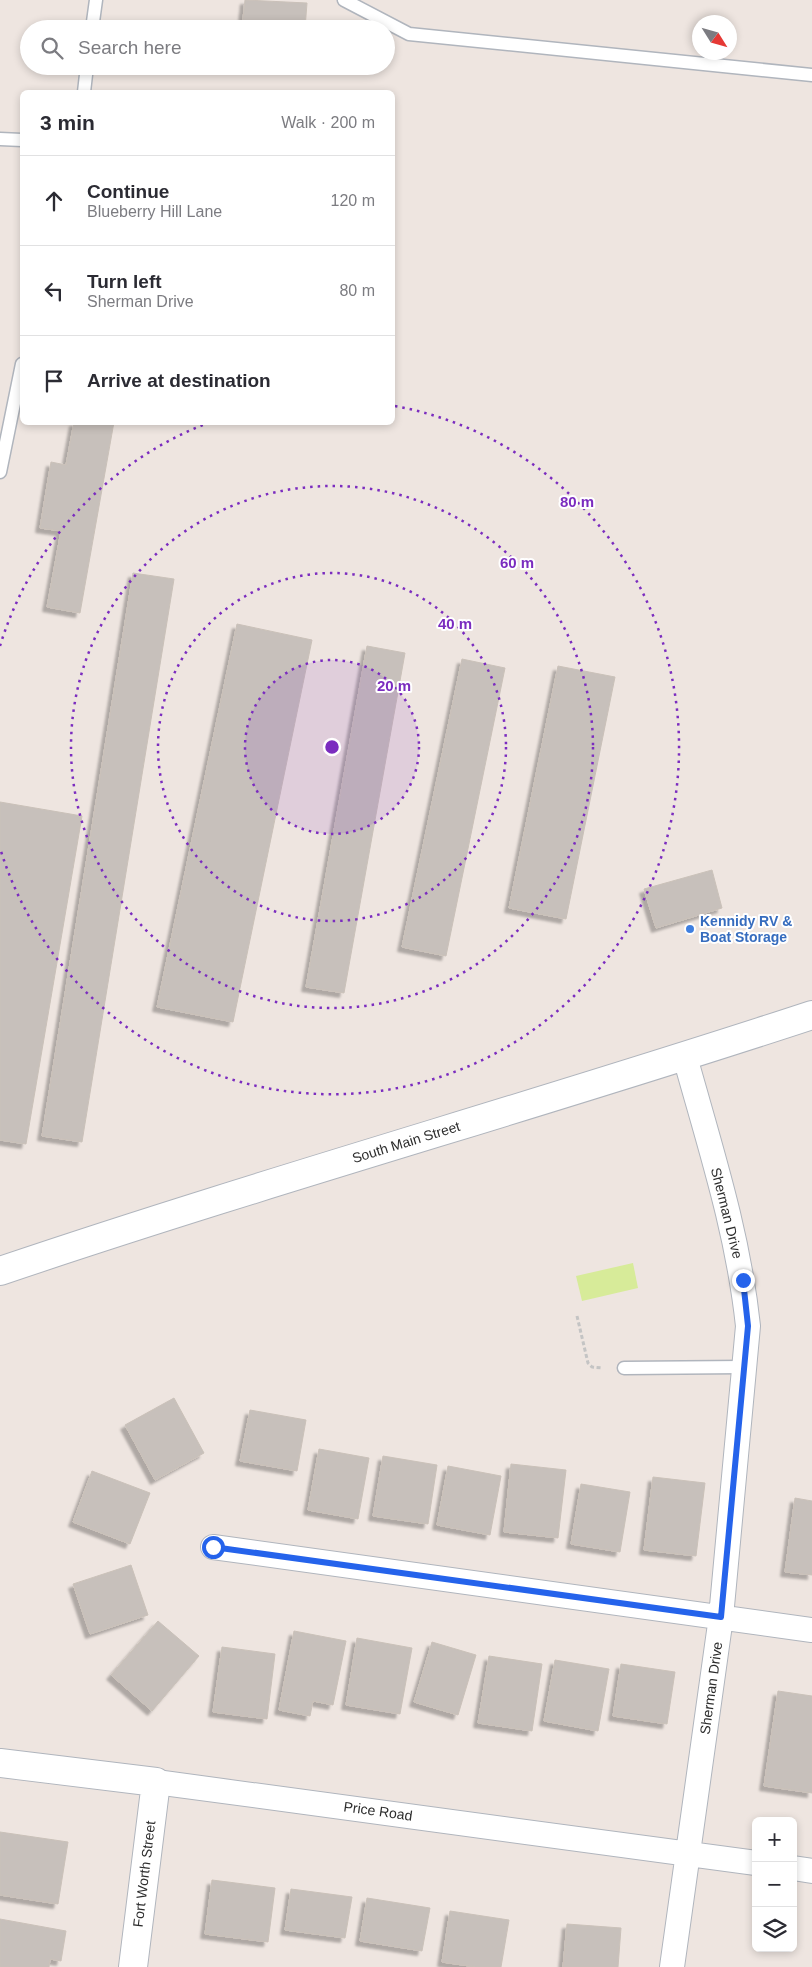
<!DOCTYPE html>
<html lang="en">
<head>
<meta charset="utf-8">
<style>
	body { margin:0; font-family:Helvetica,sans-serif; background:#f7f7f7; color:#2b2b33 }
	.controls { position:absolute; right:15px; bottom:15px; display:grid; overflow:hidden; border-radius:8px; box-shadow:0 2px 8px #0003 }
	.controls button { width:45px; height:45px; display:grid; place-items:center; padding:0; border:0; border-bottom:1px solid #e1e1e2; background:#fff; color:#2b2b33; font:25px sans-serif }
	.compass { position:absolute; left:692px; top:15px; width:45px; height:45px; border-radius:50%; background:#fff; box-shadow:0 2px 8px #0003; rotate:127deg }
	.stop { position:absolute; width:15px; height:15px; margin:-11px; border:4px solid #2563eb; border-radius:50%; background:#fff }
	.stop.end { background:#2563eb; border-color:#fff; box-shadow:0 1px 5px #0008 }
	.list { margin:0; padding:0; list-style:none }
	h2 { display:flex; justify-content:space-between; align-items:center; height:65px; margin:0; padding:0 20px; font-size:21px }
	h2 small { font-size:16px; font-weight:400; color:#7c7c81 }
	.list li { display:grid; grid-template-columns:32px 1fr auto; gap:15px; align-items:center; box-sizing:border-box; height:90px; padding:0 20px; border-top:1px solid #e1e1e2 }
	.list b { display:block; font-size:19px; white-space:nowrap }
	.list p { margin:0; font-size:16px; white-space:nowrap; color:#7c7c81 }
	.list em { font-size:16px; font-style:normal; color:#7c7c81 }
	.icon { flex:none; width:28px; height:28px; fill:none; stroke:currentColor; stroke-width:2; stroke-linecap:round; stroke-linejoin:round }
	.map { position:relative; flex:none; width:812px; height:1967px; overflow:hidden }
	.search { position:absolute; background:#fff; box-shadow:0 2px 8px #0003; left:20px; top:20px; width:375px; height:55px; display:flex; align-items:center; gap:12px; box-sizing:border-box; padding:0 18px; border-radius:28px; color:#7c7c81; font-size:19px }
	.panel { position:absolute; background:#fff; box-shadow:0 2px 8px #0003; left:20px; top:90px; width:375px; height:335px; border-radius:8px }
	.map>svg:first-child { display:block }
	.pitch { fill:#d7eb99 }
	.building { fill:#c7c0bb; stroke:#cac1b9; filter:url(#shadow) }
	.lines { fill:none; stroke-linecap:round; stroke-linejoin:round }
	.lane-casing { stroke:#b0b5bd; stroke-width:15 }
	.street-casing { stroke:#b0b5bd; stroke-width:26 }
	.secondary-casing { stroke:#b0b5bd; stroke-width:30 }
	.path { stroke:#c4c4c4; stroke-width:3; stroke-dasharray:4 2.5; stroke-linecap:butt }
	.lane { stroke:#fff; stroke-width:12 }
	.street { stroke:#fff; stroke-width:24 }
	.secondary { stroke:#fff; stroke-width:28 }
	.route { stroke:#2563eb; stroke-width:6 }
	.ring { fill:none; stroke:#7b2cbf; stroke-width:2.5; stroke-dasharray:2.5 5 }
	.shop-dot { fill:#3f7fe0; stroke:#fff; stroke-width:2 }
	.labels { text-anchor:middle; stroke-width:4; stroke-linejoin:round; paint-order:stroke }
	.shop-label { font-size:14px; font-weight:bold; fill:#366cbe; stroke:#fff; text-anchor:start }
	.street-label { font-size:14px; fill:#2d2d2d; stroke:#fff }
	.centre { fill:#7b2cbf; stroke:#fff; stroke-width:2.5 }
	.ring-label { font-size:15px; text-anchor:middle; font-weight:bold; fill:#7b2cbf; stroke:#fff; stroke-width:4; stroke-linejoin:round; paint-order:stroke }
</style>
</head>
<body>
<div class="map">
<svg width="812" height="1967" viewBox="0 0 812 1967">
	<defs>
		<filter id="shadow"><feDropShadow dx="-4.5" dy="4.5" stdDeviation="1" flood-color="#0004"/></filter>
	</defs>
	<rect width="100%" height="100%" fill="#eee5e0"/>
	<path class="pitch" d="M 633,1263 L 638,1288 L 582,1301 L 576,1276 Z"/>
	<path class="building" d="M 245,0 L 307,3 L 305,29 L 242,28 Z
		M 74,422 L 114,422 L 80,613 L 47,607 L 61,531 L 40,528 L 51,462 L 66,465 Z
		M 133,573 L 174,579 L 82,1142 L 42,1136 Z
		M 237,624 L 312,640 L 233,1022 L 157,1007 Z
		M 367,646 L 405,653 L 344,993 L 306,987 Z
		M 462,659 L 505,668 L 446,956 L 402,947 Z
		M 558,666 L 615,677 L 566,919 L 509,908 Z
		M 0,802 L 82,816 L 26,1144 L 0,1140 Z
		M 712,870 L 722,908 L 656,928 L 644,889 Z
		M 174,1398 L 204,1453 L 155,1480 L 125,1425 Z
		M 250,1410 L 306,1420 L 297,1471 L 240,1461 Z
		M 319,1449 L 369,1458 L 358,1519 L 308,1510 Z
		M 383,1456 L 437,1465 L 428,1524 L 373,1516 Z
		M 511,1464 L 566,1470 L 558,1538 L 504,1532 Z
		M 448,1466 L 501,1476 L 490,1535 L 437,1525 Z
		M 92,1471 L 150,1493 L 130,1544 L 73,1522 Z
		M 653,1477 L 705,1483 L 696,1556 L 644,1550 Z
		M 581,1484 L 630,1492 L 620,1552 L 571,1544 Z
		M 795,1498 L 812,1501 L 812,1575 L 785,1572 Z
		M 131,1565 L 148,1615 L 90,1634 L 73,1584 Z
		M 158,1621 L 199,1656 L 152,1711 L 111,1675 Z
		M 294,1631 L 346,1641 L 333,1705 L 313,1701 L 310,1716 L 279,1710 Z
		M 357,1638 L 412,1648 L 400,1714 L 346,1705 Z
		M 432,1642 L 476,1655 L 458,1715 L 414,1702 Z
		M 222,1647 L 275,1654 L 267,1719 L 213,1712 Z
		M 489,1656 L 542,1664 L 532,1731 L 478,1723 Z
		M 555,1660 L 609,1669 L 598,1731 L 544,1721 Z
		M 621,1664 L 675,1672 L 667,1724 L 613,1716 Z
		M 778,1691 L 812,1696 L 812,1793 L 764,1786 Z
		M 0,1832 L 68,1842 L 58,1904 L 0,1895 Z
		M 212,1880 L 275,1888 L 268,1942 L 205,1934 Z
		M 291,1889 L 352,1897 L 345,1938 L 285,1930 Z
		M 367,1898 L 430,1908 L 422,1951 L 360,1941 Z
		M 450,1911 L 509,1920 L 501,1967 L 476,1967 L 442,1962 Z
		M 0,1919 L 66,1931 L 61,1961 L 50,1959 L 49,1967 L 0,1967 Z
		M 567,1924 L 621,1928 L 618,1967 L 563,1967 Z"/>
	<g class="lines">
		<g class="lane-casing">
			<path id="lane" d="M 344,0 L 409,34 L 812,75
				M 92,29 L 96,0
				M 84,92 L 87,66
				M 0,139 L 22,140
				M 0,472 L 22,364
				M 624,1368 L 743,1367"/>
		</g>
		<g class="street-casing">
			<path id="street" d="M 213,1547 L 812,1630
				M 156,1782 L 756,1863
				M 793,1868 L 812,1871
				M 672,1967 L 721,1617 L 748,1326 C 738,1232 710,1147 685,1057"/>
		</g>
		<g class="secondary-casing">
			<path id="secondary" d="M 0,1271 C 269,1180 542,1104 812,1015
				M 0,1763 L 156,1782 L 133,1967"/>
		</g>
		<path class="path" d="M 577,1316 L 588,1363 L 592,1367 L 603,1368"/>
		<use href="#lane" class="lane"/>
		<use href="#street" class="street"/>
		<use href="#secondary" class="secondary"/>
	</g>
	<g class="lines">
		<path class="route" d="M 213,1547 L 721,1617 L 748,1326 L 743,1280"/>
	</g>
	<circle cx="332" cy="747" r="87" fill="#7b2cbf" fill-opacity=".12"/>
	<g class="ring">
		<circle cx="332" cy="747" r="87"/>
		<circle cx="332" cy="747" r="174"/>
		<circle cx="332" cy="747" r="261"/>
		<path d="M0 646A347 347 0 0 1 208 423M395 406A347 347 0 1 1 0 848"/>
	</g>
	<circle class="shop-dot" cx="690" cy="929" r="5"/>
	<g class="labels">
		<g class="shop-label">
			<text x="700" y="926">Kennidy RV &amp;<tspan x="700" dy="16">Boat Storage</tspan></text>
		</g>
		<g class="street-label">
			<text transform="translate(406 1142) rotate(-17)" y="5">South Main Street</text>
			<text transform="translate(727 1213) rotate(76)" y="5">Sherman Drive</text>
			<text transform="translate(711 1688) rotate(-82)" y="5">Sherman Drive</text>
			<text transform="translate(378 1811) rotate(8)" y="5">Price Road</text>
			<text transform="translate(144 1874) rotate(-83)" y="5">Fort Worth Street</text>
		</g>
	</g>
	<circle cx="332" cy="747" r="8" class="centre"/>
	<g class="ring-label">
		<text x="577" y="507">80 m</text>
		<text x="517" y="568">60 m</text>
		<text x="455" y="629">40 m</text>
		<text x="394" y="691">20 m</text>
	</g>
</svg>
<div class="controls">
<button>+</button>
<button>−</button>
<button><svg class="icon" aria-label="layers" viewBox="0 0 24 24"><path d="M12 4l9 5-9 5-9-5zM3 14l9 5 9-5"/></svg></button>
</div>
<svg class="compass" viewBox="-18 -18 36 36"><path d="M0-13l5 13h-10z" fill="#e53935"/><path d="M0 13l5-13h-10z" fill="#7c7c81"/></svg>
<div class="stop" style="left:213px;top:1547px"></div>
<div class="stop end" style="left:743px;top:1280px"></div>
<div class="search"><svg class="icon" aria-label="search" viewBox="0 0 24 24"><circle cx="10" cy="10" r="6"/><path d="M15 15l6 6"/></svg>Search here</div>
<section class="panel">
<h2>3 min<small>Walk · 200 m</small></h2>
<ul class="list">
<li><svg class="icon" aria-label="ahead" viewBox="0 0 24 24"><path d="M12 20V5M6 11l6-6 6 6"/></svg><div><b>Continue</b><p>Blueberry Hill Lane</p></div><em>120 m</em></li>
<li><svg class="icon" aria-label="left" viewBox="0 0 24 24"><path d="M17 20v-9H6M10 6l-5 5 5 5"/></svg><div><b>Turn left</b><p>Sherman Drive</p></div><em>80 m</em></li>
<li><svg class="icon" aria-label="arrive" viewBox="0 0 24 24"><path d="M6 21V4h12l-3 4 3 4H6"/></svg><div><b>Arrive at destination</b></div></li>
</ul>
</section>
</div>
</body>
</html>
